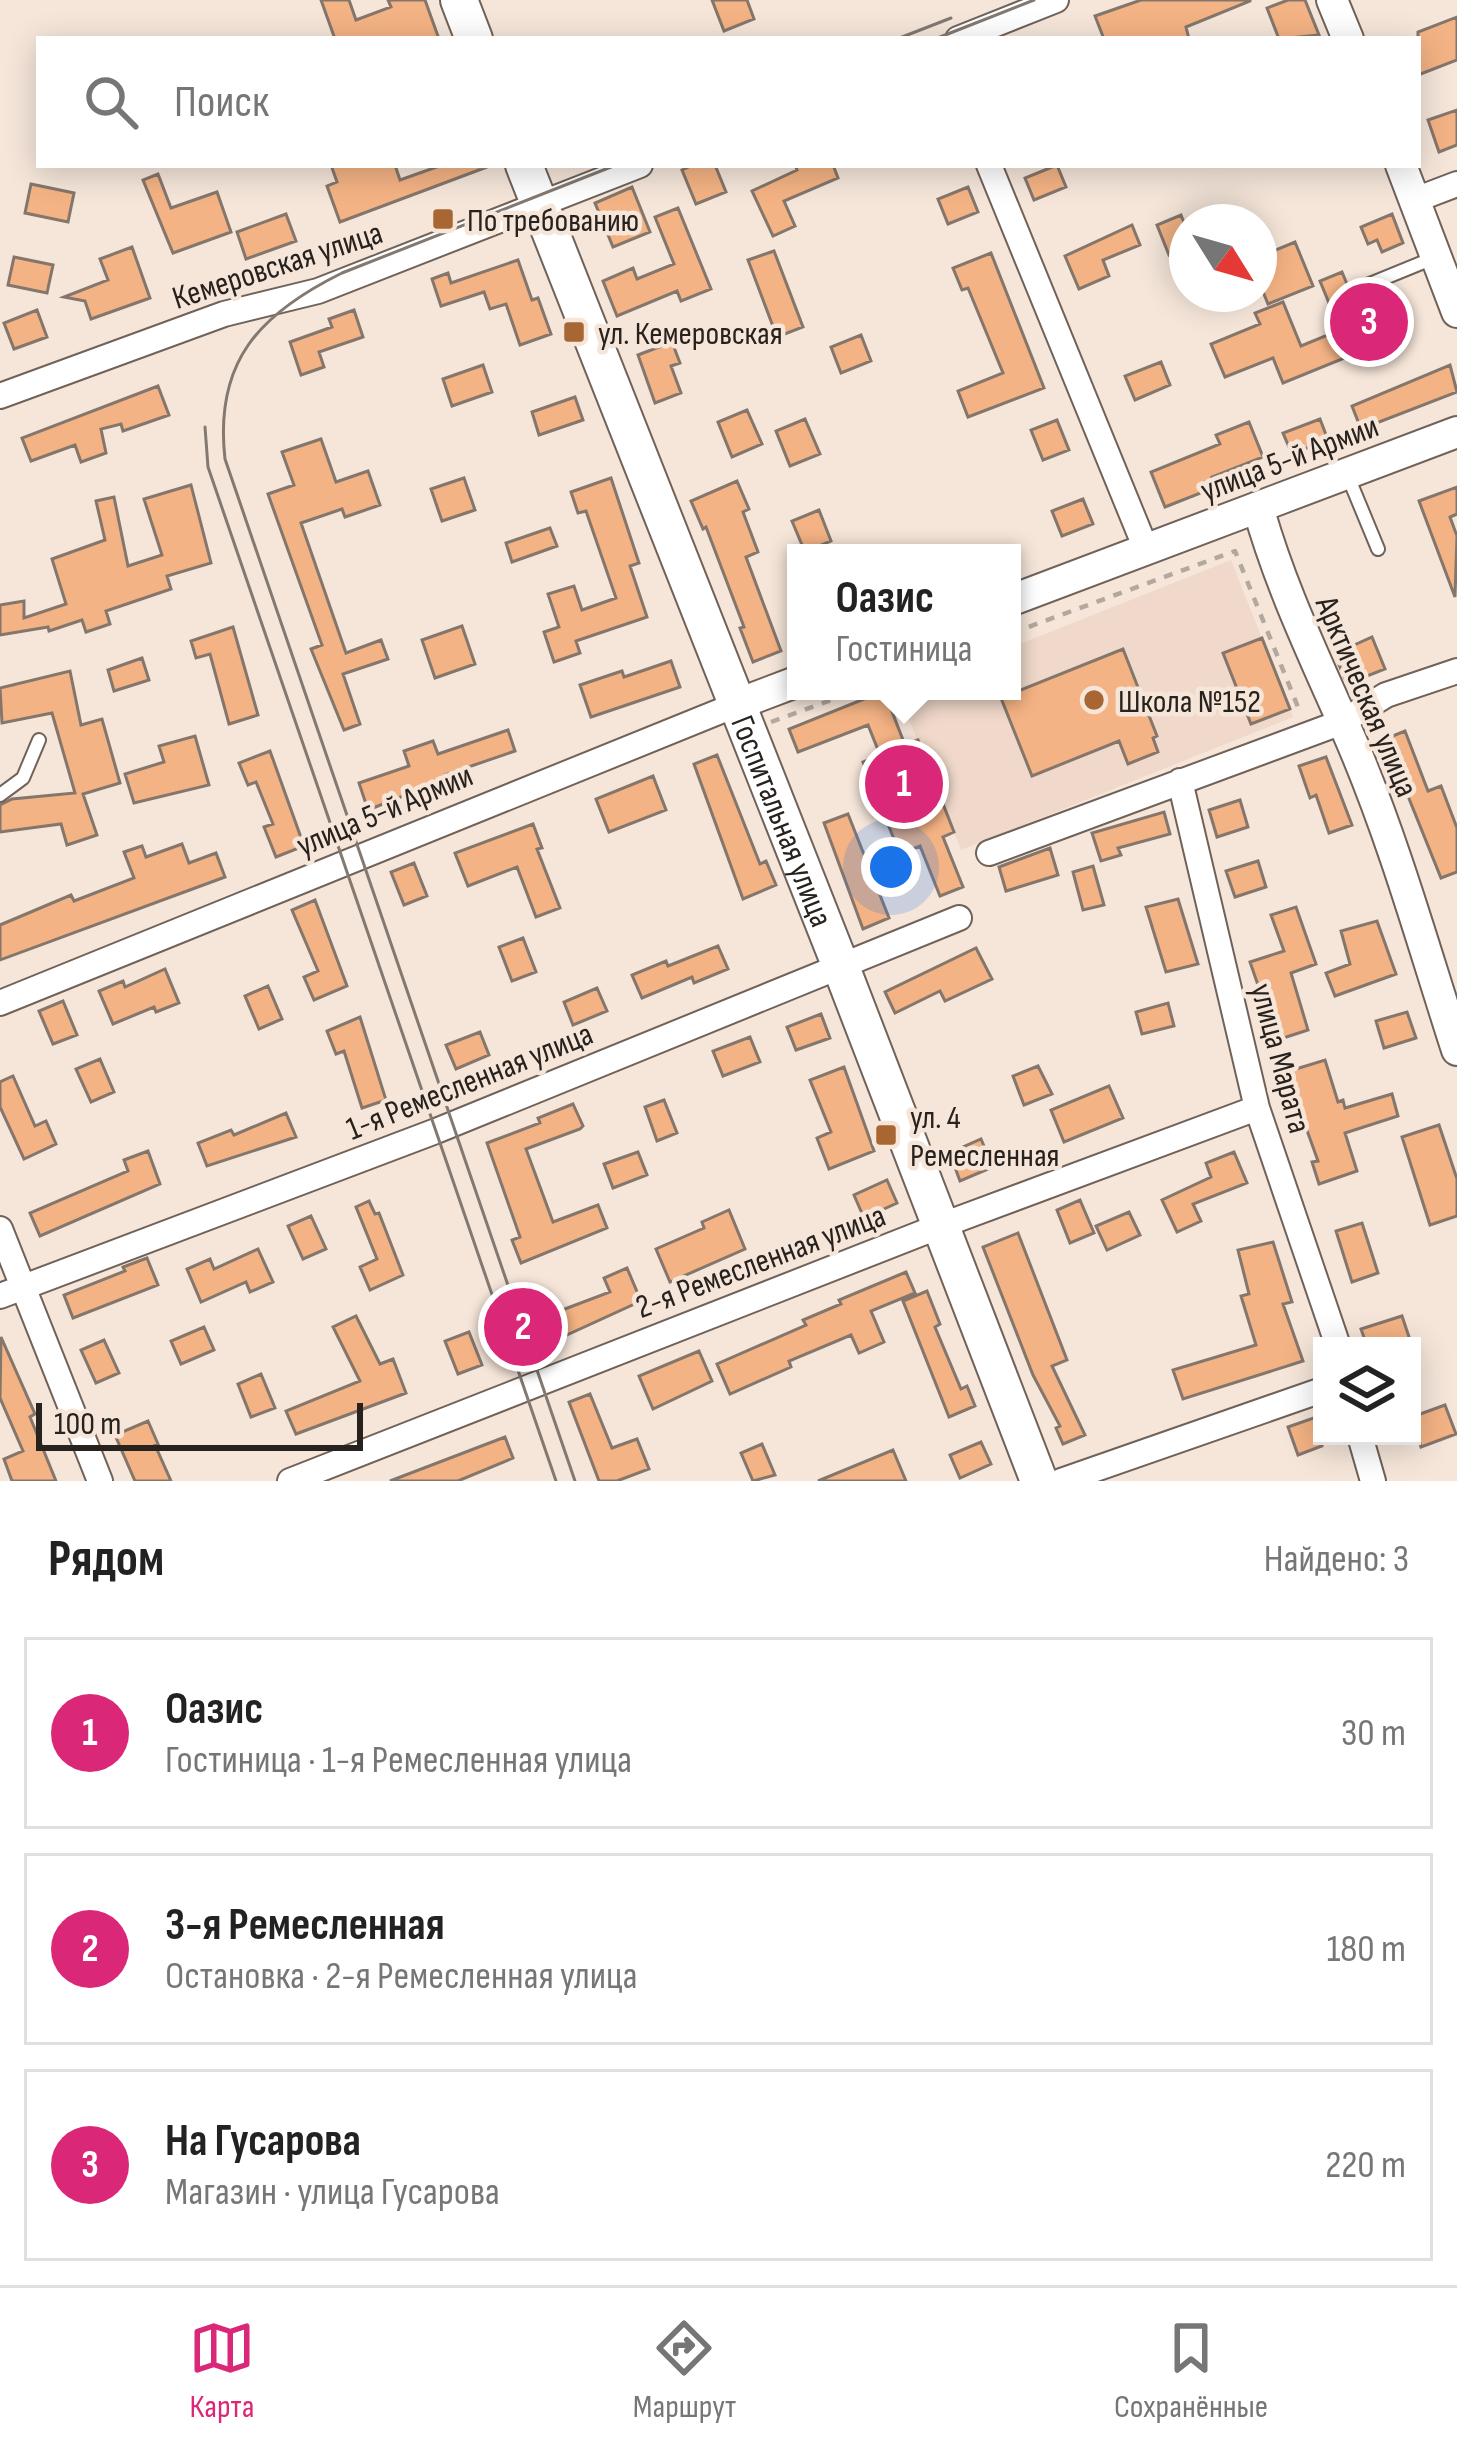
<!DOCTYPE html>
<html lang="ru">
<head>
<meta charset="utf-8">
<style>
	body { margin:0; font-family:"Sofia Sans Condensed",sans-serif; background:#f2f2f2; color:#222 }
	.controls { position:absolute; right:36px; bottom:36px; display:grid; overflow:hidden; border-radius:0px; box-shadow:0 6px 30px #0003 }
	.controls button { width:108px; height:108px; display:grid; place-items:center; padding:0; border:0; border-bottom:3px solid #e0e0e0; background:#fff; color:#222; font:60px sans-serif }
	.compass { position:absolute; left:1169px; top:204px; width:108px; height:108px; border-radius:50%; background:#fff; box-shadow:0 6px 30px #0003; rotate:127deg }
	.scale { position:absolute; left:36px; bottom:30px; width:327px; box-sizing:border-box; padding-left:12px; border:6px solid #28221e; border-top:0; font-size:33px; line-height:42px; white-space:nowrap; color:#28221e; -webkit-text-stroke:9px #f6e6da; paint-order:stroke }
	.you { position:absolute; left:891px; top:867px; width:42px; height:42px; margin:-30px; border:9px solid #fff; border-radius:50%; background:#1a73e8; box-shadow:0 0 0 18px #1a73e833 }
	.badge { display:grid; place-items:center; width:78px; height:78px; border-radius:50%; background:#db2777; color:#fff; font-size:39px; font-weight:700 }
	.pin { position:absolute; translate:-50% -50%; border:6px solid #fff; box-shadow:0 3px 12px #0006 }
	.popup { position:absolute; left:787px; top:544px; width:234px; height:156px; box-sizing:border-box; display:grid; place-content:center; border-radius:0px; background:#fff; filter:drop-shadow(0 3px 9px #0005); font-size:39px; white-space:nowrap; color:#767676 }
	.popup b { font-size:45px; color:#222 }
	.popup::after { content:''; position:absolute; left:50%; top:100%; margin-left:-24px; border:24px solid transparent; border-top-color:#fff }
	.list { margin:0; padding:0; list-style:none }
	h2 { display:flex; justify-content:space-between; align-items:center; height:156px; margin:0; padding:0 48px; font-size:51px }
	h2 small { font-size:39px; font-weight:400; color:#767676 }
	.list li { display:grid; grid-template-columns:78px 1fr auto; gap:36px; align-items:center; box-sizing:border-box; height:192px; margin:0 24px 24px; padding:0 24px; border:3px solid #e0e0e0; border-radius:0px }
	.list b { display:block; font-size:45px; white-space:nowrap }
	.list p { margin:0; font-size:39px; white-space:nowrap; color:#767676 }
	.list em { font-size:39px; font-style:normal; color:#767676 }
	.icon { flex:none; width:66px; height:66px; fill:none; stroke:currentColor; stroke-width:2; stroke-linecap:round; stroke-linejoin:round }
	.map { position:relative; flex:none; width:1457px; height:1481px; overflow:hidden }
	.search { position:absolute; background:#fff; box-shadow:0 6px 30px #0003; left:36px; right:36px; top:36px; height:132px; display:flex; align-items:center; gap:30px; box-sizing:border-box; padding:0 42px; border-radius:0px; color:#767676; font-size:45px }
	.sheet { height:804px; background:#fff }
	nav { display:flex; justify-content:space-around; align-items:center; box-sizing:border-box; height:168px; border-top:3px solid #e0e0e0; background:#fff; font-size:33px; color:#767676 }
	nav a { display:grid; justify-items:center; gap:6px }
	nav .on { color:#db2777 }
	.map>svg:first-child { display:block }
	.built { fill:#f0d9ca }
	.building { fill:#f4b384; stroke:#85766c; stroke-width:3 }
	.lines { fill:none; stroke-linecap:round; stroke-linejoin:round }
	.service-casing { stroke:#706258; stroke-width:16 }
	.minor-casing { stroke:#706258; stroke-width:28 }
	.tertiary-casing { stroke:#706258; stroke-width:34 }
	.secondary-casing { stroke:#706258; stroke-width:40 }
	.path { stroke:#b4a79d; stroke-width:4.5; stroke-dasharray:9 9; stroke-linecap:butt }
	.service { stroke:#fff; stroke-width:12 }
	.minor { stroke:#fff; stroke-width:24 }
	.tertiary { stroke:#fff; stroke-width:30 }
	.secondary { stroke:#fff; stroke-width:36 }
	.tram { stroke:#837971; stroke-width:3 }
	.poi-dot { fill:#a86632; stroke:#f6e6da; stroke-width:4.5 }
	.labels { text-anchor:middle; stroke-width:9; stroke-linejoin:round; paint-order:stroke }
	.poi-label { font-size:33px; fill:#28221e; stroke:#f6e6da; text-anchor:start }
	.street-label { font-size:33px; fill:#28221e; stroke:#f6e6da }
</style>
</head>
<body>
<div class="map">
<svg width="1457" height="1481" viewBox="0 0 1457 1481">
	<rect width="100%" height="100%" fill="#f6e6da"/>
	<path class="built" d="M 1231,560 L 1293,717 L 961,850 L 898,692 L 1012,691 L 1012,647 Z"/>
	<path class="building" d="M 321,0 L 349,0 L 356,20 L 391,7 L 388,0 L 425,0 L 439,39 L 335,39 Z
		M 712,0 L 747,0 L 754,19 L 724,31 Z
		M 1141,0 L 1250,0 L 1250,1 L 1186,27 L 1189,39 L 1104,39 L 1095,16 Z
		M 1288,0 L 1305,0 L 1319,35 L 1279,39 L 1267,8 Z
		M 1457,17 L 1457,60 L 1418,75 L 1418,32 Z
		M 1457,110 L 1457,145 L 1439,152 L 1428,120 Z
		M 331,165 L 395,165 L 400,180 L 442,165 L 487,167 L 340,222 L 327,186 L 337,182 Z
		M 693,165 L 715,165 L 726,192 L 696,204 L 682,170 Z
		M 795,165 L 833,165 L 838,178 L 784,201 L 795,226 L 773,236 L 752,191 L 797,170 Z
		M 1057,165 L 1066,187 L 1034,200 L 1025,178 Z
		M 158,174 L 171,208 L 217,192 L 231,232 L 173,253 L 143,180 Z
		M 31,184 L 74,193 L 68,222 L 25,213 Z
		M 632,187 L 650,232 L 613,247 L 595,203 Z
		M 968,187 L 978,212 L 948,224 L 938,199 Z
		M 678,208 L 711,289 L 681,301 L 677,291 L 617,316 L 603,281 L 633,268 L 637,279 L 674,264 L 655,217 Z
		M 286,214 L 296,241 L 246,259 L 237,232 Z
		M 1392,214 L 1403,243 L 1382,252 L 1377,240 L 1368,244 L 1361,227 Z
		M 1181,215 L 1187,230 L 1187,247 L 1169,255 L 1157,225 Z
		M 1132,225 L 1140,245 L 1103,260 L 1109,276 L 1079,289 L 1065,256 Z
		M 1295,242 L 1313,286 L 1268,304 L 1259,282 L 1259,257 Z
		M 132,247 L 150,298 L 91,319 L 85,301 L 64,297 L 108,280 L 100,259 Z
		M 774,251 L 803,327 L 777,337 L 748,260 Z
		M 991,253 L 1044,388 L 968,417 L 958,391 L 1003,373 L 968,288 L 962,290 L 953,268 Z
		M 14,257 L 53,265 L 47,293 L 8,285 Z
		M 518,260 L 532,300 L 538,298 L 551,334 L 520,345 L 506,304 L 490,309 L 484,292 L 441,306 L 432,279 L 448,273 L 451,283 Z
		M 1342,272 L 1359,313 L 1388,301 L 1397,324 L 1380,331 L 1384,342 L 1283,383 L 1273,358 L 1225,377 L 1211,344 L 1260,324 L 1255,313 L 1283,302 L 1301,346 L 1340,330 L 1320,281 Z
		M 37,310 L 47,337 L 14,349 L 4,323 Z
		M 354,310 L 363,337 L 319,352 L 324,367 L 301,375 L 290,342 L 332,327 L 329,319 Z
		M 861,335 L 871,361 L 841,373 L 831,347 Z
		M 672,342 L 680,363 L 671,366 L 681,393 L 655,403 L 638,355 Z
		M 1161,362 L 1170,385 L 1135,400 L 1125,376 Z
		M 483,365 L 492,392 L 452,406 L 443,379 Z
		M 1450,365 L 1457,392 L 1361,429 L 1352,406 Z
		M 158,386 L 169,415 L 123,431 L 121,424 L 101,429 L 106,453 L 81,462 L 75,445 L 31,461 L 22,438 Z
		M 575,397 L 583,420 L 539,435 L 532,412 Z
		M 747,410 L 762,444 L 732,457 L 718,422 Z
		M 805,419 L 820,454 L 790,466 L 776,431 Z
		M 1320,419 L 1328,440 L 1292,454 L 1283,433 Z
		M 1057,420 L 1069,450 L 1043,460 L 1031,430 Z
		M 1249,422 L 1263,457 L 1212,477 L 1216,487 L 1165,507 L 1151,472 L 1220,444 L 1216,435 Z
		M 321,439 L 336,482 L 368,471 L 380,505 L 345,517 L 342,509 L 301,523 L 346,653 L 381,640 L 388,659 L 343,674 L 360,724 L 344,730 L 311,649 L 322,645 L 268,494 L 294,485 L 282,452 Z
		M 464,478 L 475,510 L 442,521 L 431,489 Z
		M 611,478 L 639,563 L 630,566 L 647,617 L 576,641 L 580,653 L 554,662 L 544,632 L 559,627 L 548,594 L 574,586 L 582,610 L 616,598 L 586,511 L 578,513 L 571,492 Z
		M 737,481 L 749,509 L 743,512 L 758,552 L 746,557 L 781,651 L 753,662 L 740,628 L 744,627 L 706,527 L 703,529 L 691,501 Z
		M 191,485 L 211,563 L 167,576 L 171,589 L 106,611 L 110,624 L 86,632 L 82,620 L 49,631 L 48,627 L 0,635 L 0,605 L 24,601 L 24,618 L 66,604 L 52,559 L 105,540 L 96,501 L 114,497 L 128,566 L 162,555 L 144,499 Z
		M 1457,487 L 1457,514 L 1450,517 L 1457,536 L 1455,597 L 1419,501 Z
		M 1083,499 L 1093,524 L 1062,536 L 1052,511 Z
		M 819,510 L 831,541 L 805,552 L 792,521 Z
		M 550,528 L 557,546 L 512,562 L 506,543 Z
		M 462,626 L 475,664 L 435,678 L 422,640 Z
		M 233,627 L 258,715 L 229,724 L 210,654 L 196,658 L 191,641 Z
		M 1372,637 L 1385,669 L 1347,684 L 1337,660 L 1354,652 L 1352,646 Z
		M 1262,638 L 1290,709 L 1251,724 L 1223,653 Z
		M 1123,649 L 1157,736 L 1153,738 L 1158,752 L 1128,764 L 1119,741 L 1032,776 L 1001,698 Z
		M 142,658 L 149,680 L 114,691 L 108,670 Z
		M 671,661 L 680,687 L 591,717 L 580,685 L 622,671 L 624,677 Z
		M 70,671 L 81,725 L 102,719 L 120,783 L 83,794 L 97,835 L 67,845 L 61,824 L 0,832 L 0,805 L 12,799 L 75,793 L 52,713 L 2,723 L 0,688 Z
		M 884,691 L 905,745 L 918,740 L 954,832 L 943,837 L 963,887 L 940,896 L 920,846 L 900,854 L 863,762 L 880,755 L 868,725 L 798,752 L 789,729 Z
		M 508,730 L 515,751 L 445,775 L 446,779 L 368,810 L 359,783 L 409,766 L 404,751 L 433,741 L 438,754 Z
		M 1405,731 L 1428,791 L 1441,786 L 1457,828 L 1457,872 L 1441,878 L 1385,739 Z
		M 195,736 L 209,785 L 134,803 L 125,774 L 164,762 L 159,746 Z
		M 270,751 L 304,846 L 276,857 L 264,827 L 273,824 L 256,782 L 248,785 L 239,763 Z
		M 717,755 L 760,864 L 766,861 L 776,885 L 743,899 L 694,764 Z
		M 1326,757 L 1352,825 L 1329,833 L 1316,795 L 1310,798 L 1299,766 Z
		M 653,776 L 666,810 L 609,832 L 596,799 Z
		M 1240,800 L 1248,827 L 1217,837 L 1209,810 Z
		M 1164,812 L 1170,834 L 1118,848 L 1121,855 L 1101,861 L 1092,833 Z
		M 848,814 L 889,918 L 863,929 L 824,823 Z
		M 533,824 L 542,848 L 537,849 L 560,908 L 536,917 L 517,867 L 468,886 L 455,853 Z
		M 182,844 L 189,863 L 216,853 L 225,877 L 0,960 L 0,925 L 71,895 L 74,901 L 134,878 L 124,852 L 142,846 L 146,857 Z
		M 1050,848 L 1058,875 L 1006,891 L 999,867 Z
		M 1258,861 L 1266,887 L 1235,897 L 1226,871 Z
		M 414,863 L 427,896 L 404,905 L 391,872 Z
		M 1093,866 L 1104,905 L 1083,910 L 1073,872 Z
		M 1178,899 L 1198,964 L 1166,972 L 1146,907 Z
		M 315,900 L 347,986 L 314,1000 L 304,977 L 318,971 L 292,910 Z
		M 1296,907 L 1316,964 L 1291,973 L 1308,1030 L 1277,1040 L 1250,962 L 1284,951 L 1271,915 Z
		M 1377,921 L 1396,974 L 1335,996 L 1326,973 L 1350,964 L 1341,931 Z
		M 523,938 L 536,972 L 512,981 L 499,947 Z
		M 718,946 L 728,969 L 694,983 L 692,977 L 642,998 L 632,975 L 666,961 L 668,966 Z
		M 976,948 L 992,979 L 945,1001 L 940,991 L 895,1013 L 885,992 Z
		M 165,969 L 179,1003 L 156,1012 L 154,1007 L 113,1024 L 99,991 L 123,981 L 125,987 Z
		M 268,986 L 282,1019 L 259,1029 L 245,996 Z
		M 597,988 L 607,1011 L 573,1025 L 564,1002 Z
		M 63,1001 L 77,1035 L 53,1044 L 39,1011 Z
		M 1168,1003 L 1174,1026 L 1142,1034 L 1136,1012 Z
		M 1407,1012 L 1416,1038 L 1384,1048 L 1376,1021 Z
		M 821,1014 L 830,1038 L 796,1050 L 787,1027 Z
		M 360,1017 L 386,1100 L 362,1108 L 344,1051 L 336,1054 L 327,1031 Z
		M 480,1032 L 489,1055 L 456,1069 L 446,1045 Z
		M 750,1037 L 760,1062 L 723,1076 L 713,1051 Z
		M 100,1059 L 114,1092 L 91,1102 L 76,1069 Z
		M 1325,1060 L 1338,1102 L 1343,1100 L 1345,1108 L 1392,1094 L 1398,1116 L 1345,1133 L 1357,1171 L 1319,1184 L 1312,1162 L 1318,1161 L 1286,1072 Z
		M 1038,1066 L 1052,1094 L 1024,1105 L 1013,1076 Z
		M 844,1067 L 874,1151 L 829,1169 L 817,1138 L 831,1132 L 810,1080 Z
		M 13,1076 L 35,1126 L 46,1121 L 56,1144 L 24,1159 L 0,1107 L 0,1082 Z
		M 1109,1086 L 1123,1118 L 1064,1142 L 1051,1110 Z
		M 664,1100 L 677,1133 L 657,1141 L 645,1107 Z
		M 573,1104 L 583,1126 L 580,1129 L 526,1149 L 553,1222 L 598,1205 L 607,1228 L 521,1263 L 512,1240 L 520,1237 L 487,1143 L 540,1123 L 538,1118 Z
		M 286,1113 L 296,1137 L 207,1166 L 198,1143 L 231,1130 L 234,1135 Z
		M 1439,1125 L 1457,1179 L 1457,1216 L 1430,1225 L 1402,1137 Z
		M 981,1139 L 993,1167 L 960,1181 L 953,1162 L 959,1159 L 956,1150 Z
		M 148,1151 L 160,1184 L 40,1236 L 30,1213 L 128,1171 L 124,1160 Z
		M 638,1152 L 647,1175 L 613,1188 L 604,1164 Z
		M 1234,1152 L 1247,1183 L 1193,1204 L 1201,1221 L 1177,1232 L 1162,1200 L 1211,1177 L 1206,1163 Z
		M 887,1180 L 897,1203 L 864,1218 L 854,1195 Z
		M 1080,1200 L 1094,1233 L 1070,1243 L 1057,1210 Z
		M 369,1201 L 375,1214 L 379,1213 L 403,1275 L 370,1290 L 360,1267 L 377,1259 L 356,1207 Z
		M 729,1210 L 745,1249 L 670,1282 L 656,1249 L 704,1228 L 702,1222 Z
		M 1129,1212 L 1140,1235 L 1107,1250 L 1096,1226 Z
		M 311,1216 L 326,1249 L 303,1259 L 288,1226 Z
		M 1362,1223 L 1378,1273 L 1352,1282 L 1336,1231 Z
		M 1018,1233 L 1067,1360 L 1052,1366 L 1085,1435 L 1063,1444 L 1056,1428 L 1060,1426 L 1033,1375 L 983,1247 Z
		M 1273,1242 L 1292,1302 L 1283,1304 L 1303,1361 L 1183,1399 L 1173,1370 L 1256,1345 L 1241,1296 L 1249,1294 L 1238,1250 Z
		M 258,1249 L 273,1282 L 250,1292 L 246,1282 L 201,1302 L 187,1269 L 210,1259 L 214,1269 Z
		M 147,1258 L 158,1285 L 73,1318 L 64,1295 L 125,1271 L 123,1267 Z
		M 627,1268 L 641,1301 L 558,1339 L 549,1315 L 610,1292 L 604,1278 Z
		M 906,1272 L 915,1293 L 871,1311 L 884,1342 L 859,1353 L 851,1335 L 789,1361 L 791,1367 L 730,1394 L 717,1364 L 806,1325 L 803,1320 L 841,1304 L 839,1300 Z
		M 927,1291 L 940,1324 L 935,1327 L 961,1389 L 967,1386 L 975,1406 L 949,1417 L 903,1301 Z
		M 356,1316 L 380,1364 L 393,1359 L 406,1393 L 296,1434 L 286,1411 L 360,1381 L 333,1327 Z
		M 1402,1316 L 1412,1346 L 1367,1346 L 1361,1329 Z
		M 204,1327 L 214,1350 L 181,1364 L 171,1341 Z
		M 469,1332 L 482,1365 L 458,1374 L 445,1341 Z
		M 1,1337 L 35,1414 L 30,1417 L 56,1481 L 12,1481 L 4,1459 L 23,1451 L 0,1398 Z
		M 104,1340 L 119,1373 L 96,1383 L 81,1350 Z
		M 699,1351 L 712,1381 L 653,1409 L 639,1376 Z
		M 261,1374 L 275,1408 L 251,1417 L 238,1384 Z
		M 590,1394 L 612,1448 L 637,1439 L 649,1469 L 617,1481 L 599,1481 L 569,1402 Z
		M 1445,1405 L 1456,1434 L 1421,1447 L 1412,1417 Z
		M 1322,1415 L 1322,1446 L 1298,1455 L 1288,1427 Z
		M 148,1421 L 158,1444 L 155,1445 L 171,1481 L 135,1481 L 115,1435 Z
		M 505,1437 L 513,1458 L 458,1481 L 390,1481 Z
		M 981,1442 L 991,1464 L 960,1478 L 950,1455 Z
		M 762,1444 L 775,1475 L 753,1481 L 741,1453 Z
		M 893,1450 L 906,1481 L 818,1481 Z"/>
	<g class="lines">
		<g class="service-casing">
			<path id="service" d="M 1365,286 L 1436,257
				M 1347,474 L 1378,549
				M 0,795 L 23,778 L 39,740"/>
		</g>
		<g class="minor-casing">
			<path id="minor" d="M 958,39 L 1056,0
				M 989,165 L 1146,549
				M 1415,200 L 1457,184
				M 0,396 L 224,314 L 318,291 L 640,165
				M 1180,781 L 1257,1108 L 1338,1346
				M 989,853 L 1342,722 L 1386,695 L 1457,671
				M 0,1003 L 738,704
				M 0,1229 L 100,1481
				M 0,1296 L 436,1131 L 959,918
				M 1360,1436 L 1373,1481
				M 290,1481 L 940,1226 L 1257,1108
				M 1061,1481 L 1322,1390"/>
		</g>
		<g class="tertiary-casing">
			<path id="tertiary" d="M 1332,0 L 1348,39
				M 1401,165 L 1457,312
				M 1258,507 C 1281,590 1319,666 1353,745 C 1395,844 1424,948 1457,1050
				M 1012,600 L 1457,432
				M 738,704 L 796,682"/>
		</g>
		<g class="secondary-casing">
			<g id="secondary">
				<path d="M 459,0 L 474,39"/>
				<path id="s1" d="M 524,165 L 841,967 L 1039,1481"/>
			</g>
		</g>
		<path class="path" d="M 1012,633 L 1235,551 L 1300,712
			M 771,722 L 856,691"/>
		<use href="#service" class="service"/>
		<use href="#minor" class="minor"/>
		<use href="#tertiary" class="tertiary"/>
		<use href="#secondary" class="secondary"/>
		<path class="tram" d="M 897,39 L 951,18
			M 935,39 L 1034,0
			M 205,427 L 208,467 L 556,1481
			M 575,1481 L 225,459 C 214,362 259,314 342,273 L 616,165"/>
	</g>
	<g class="poi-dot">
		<rect x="431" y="207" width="24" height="24" rx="6"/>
		<rect x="562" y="320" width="24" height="24" rx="6"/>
		<circle cx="1094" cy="700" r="12"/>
		<rect x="874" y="1123" width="24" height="24" rx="6"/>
	</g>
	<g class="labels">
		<g class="poi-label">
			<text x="467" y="231">По требованию</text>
			<text x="598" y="344">ул. Кемеровская</text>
			<text x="1118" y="712">Школа №152</text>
			<text x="910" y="1128">ул. 4<tspan x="910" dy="38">Ремесленная</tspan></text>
		</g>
		<g class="street-label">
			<text transform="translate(277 264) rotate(-18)" y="12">Кемеровская улица</text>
			<text transform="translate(1289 457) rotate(-21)" y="12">улица 5-й Армии</text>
			<text transform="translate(1368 696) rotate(67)" y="12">Арктическая улица</text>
			<text transform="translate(384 809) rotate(-23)" y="12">улица 5-й Армии</text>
			<text dy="12" stroke="none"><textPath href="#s1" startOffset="705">Госпитальная улица</textPath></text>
			<text transform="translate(1282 1058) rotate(75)" y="12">улица Марата</text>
			<text transform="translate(469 1080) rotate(-22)" y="12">1-я Ремесленная улица</text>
			<text transform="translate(760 1260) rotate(-21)" y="12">2-я Ремесленная улица</text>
		</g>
	</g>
</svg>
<div class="controls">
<button><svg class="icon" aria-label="layers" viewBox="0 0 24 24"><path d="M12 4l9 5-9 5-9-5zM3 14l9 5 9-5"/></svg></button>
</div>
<svg class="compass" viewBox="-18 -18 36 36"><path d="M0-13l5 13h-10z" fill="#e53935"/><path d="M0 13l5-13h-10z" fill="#767676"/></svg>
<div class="scale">100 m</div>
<div class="you"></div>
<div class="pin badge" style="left:904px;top:784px">1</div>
<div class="popup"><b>Оазис</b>Гостиница</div>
<div class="pin badge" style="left:523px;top:1327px">2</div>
<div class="pin badge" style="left:1369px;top:322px">3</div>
<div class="search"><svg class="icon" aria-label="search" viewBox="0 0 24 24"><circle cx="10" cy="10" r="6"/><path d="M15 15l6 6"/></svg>Поиск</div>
</div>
<section class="sheet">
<h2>Рядом<small>Найдено: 3</small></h2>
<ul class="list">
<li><span class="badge">1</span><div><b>Оазис</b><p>Гостиница · 1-я Ремесленная улица</p></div><em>30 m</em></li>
<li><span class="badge">2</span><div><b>3-я Ремесленная</b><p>Остановка · 2-я Ремесленная улица</p></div><em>180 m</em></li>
<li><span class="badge">3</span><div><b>На Гусарова</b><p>Магазин · улица Гусарова</p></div><em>220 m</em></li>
</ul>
</section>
<nav>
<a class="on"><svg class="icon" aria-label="map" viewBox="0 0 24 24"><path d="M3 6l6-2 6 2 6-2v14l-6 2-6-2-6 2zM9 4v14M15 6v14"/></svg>Карта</a>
<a><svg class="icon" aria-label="directions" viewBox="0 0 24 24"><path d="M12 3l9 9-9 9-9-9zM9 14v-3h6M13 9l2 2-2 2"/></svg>Маршрут</a>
<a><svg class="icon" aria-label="saved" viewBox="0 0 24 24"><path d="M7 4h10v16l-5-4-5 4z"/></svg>Сохранённые</a>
</nav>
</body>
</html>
